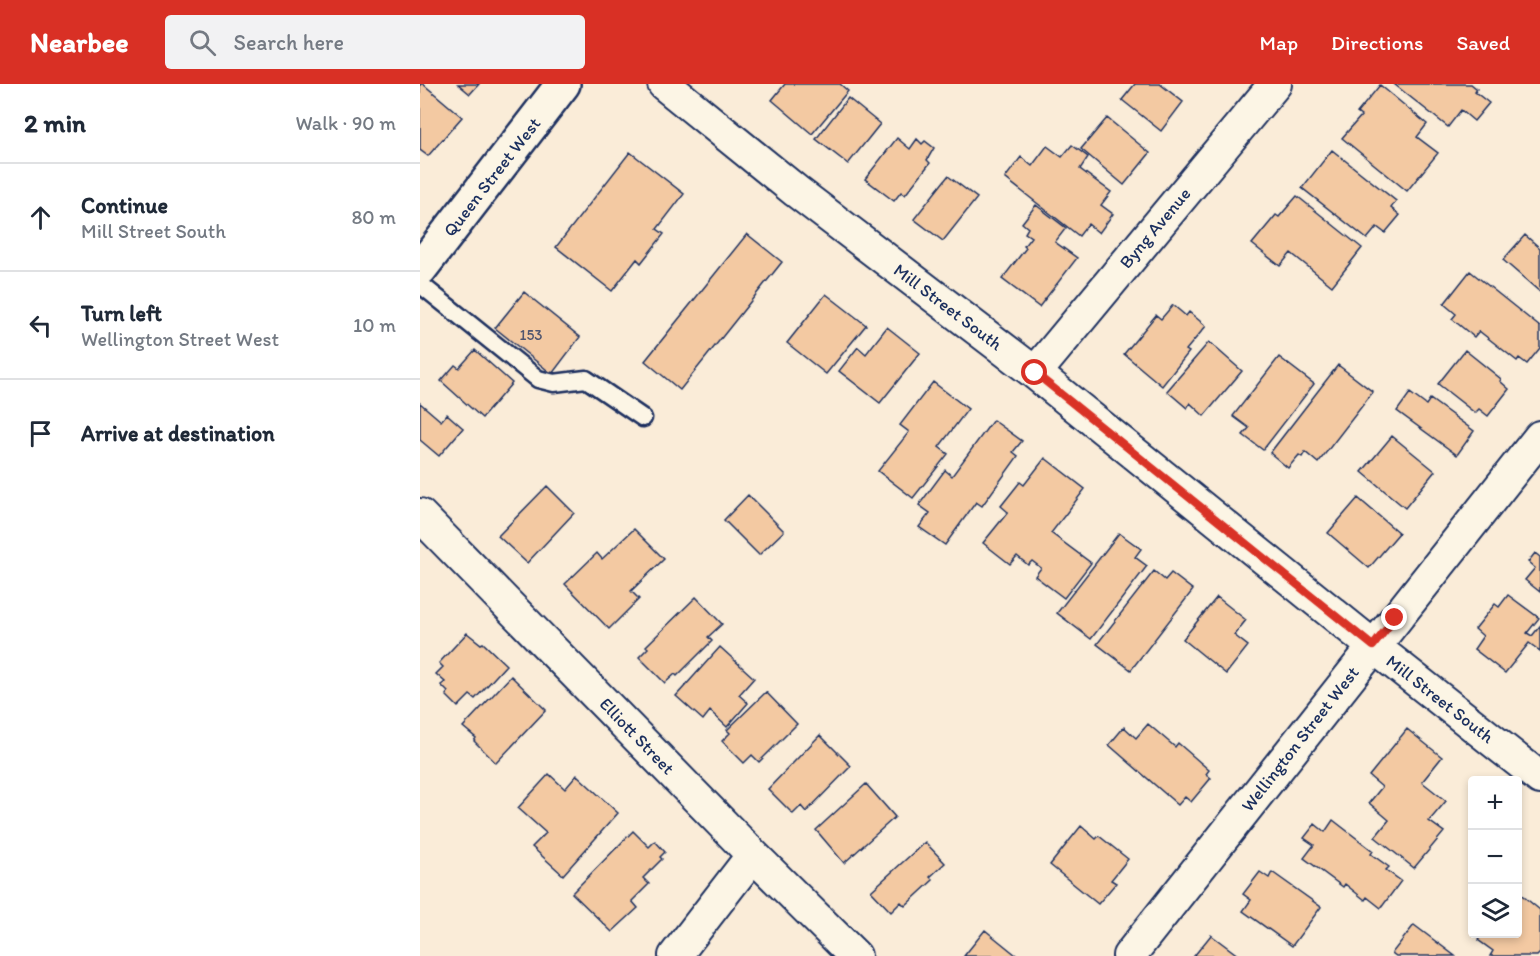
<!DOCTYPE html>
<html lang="en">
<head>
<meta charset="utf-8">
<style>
	body { margin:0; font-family:Itim,sans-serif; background:#f2f2f3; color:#1f2937 }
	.controls { position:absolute; right:18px; bottom:18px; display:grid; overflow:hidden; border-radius:6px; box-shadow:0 3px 9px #0003 }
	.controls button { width:54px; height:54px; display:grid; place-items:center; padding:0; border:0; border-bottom:2px solid #e0e1e3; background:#fff; color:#1f2937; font:30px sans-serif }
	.stop { position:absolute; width:18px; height:18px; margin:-14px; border:4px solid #d93025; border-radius:50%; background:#fff }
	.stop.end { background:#d93025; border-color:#fff; box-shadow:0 2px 6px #0008 }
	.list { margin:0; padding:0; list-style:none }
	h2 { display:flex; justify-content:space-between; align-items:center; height:78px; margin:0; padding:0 24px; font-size:26px }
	h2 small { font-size:20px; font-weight:400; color:#747a83 }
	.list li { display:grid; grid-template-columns:39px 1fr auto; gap:18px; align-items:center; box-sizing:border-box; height:108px; padding:0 24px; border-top:2px solid #e0e1e3 }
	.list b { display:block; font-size:22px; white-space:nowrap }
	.list p { margin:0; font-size:20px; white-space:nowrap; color:#747a83 }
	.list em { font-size:20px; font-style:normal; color:#747a83 }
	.icon { flex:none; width:33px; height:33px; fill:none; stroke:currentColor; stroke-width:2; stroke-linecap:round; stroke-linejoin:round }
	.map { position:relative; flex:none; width:1120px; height:872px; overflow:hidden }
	header { display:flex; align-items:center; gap:36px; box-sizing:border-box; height:84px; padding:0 30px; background:#d93025; color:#fff }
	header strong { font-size:28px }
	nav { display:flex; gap:33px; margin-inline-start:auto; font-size:21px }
	.search { width:420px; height:54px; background:#f2f2f3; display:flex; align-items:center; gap:15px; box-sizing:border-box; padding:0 21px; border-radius:6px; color:#747a83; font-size:22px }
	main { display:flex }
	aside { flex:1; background:#fff }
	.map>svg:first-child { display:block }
	.building { fill:#f3c9a2; stroke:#1b2f5e; stroke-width:1.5 }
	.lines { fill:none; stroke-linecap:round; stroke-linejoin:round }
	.lane-casing { stroke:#1b2f5e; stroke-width:21 }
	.street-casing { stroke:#1b2f5e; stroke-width:36 }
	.secondary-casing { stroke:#1b2f5e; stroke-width:38 }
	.lane { stroke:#fcf5e5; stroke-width:16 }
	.street { stroke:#fcf5e5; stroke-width:32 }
	.secondary { stroke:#fcf5e5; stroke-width:33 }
	.route { stroke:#d93025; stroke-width:8 }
	.labels { text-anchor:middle; stroke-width:6; stroke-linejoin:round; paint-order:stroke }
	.number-label { font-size:15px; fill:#51566f }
	.street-label { font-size:18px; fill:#1b2f5e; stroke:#fcf5e5 }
</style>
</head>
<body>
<header>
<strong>Nearbee</strong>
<div class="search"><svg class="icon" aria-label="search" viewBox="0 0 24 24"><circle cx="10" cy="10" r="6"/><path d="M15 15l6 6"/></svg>Search here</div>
<nav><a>Map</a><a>Directions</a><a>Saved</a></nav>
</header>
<main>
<aside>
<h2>2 min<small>Walk · 90 m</small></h2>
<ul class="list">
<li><svg class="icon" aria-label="ahead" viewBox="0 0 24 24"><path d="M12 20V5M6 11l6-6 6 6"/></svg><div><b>Continue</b><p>Mill Street South</p></div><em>80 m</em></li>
<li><svg class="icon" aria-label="left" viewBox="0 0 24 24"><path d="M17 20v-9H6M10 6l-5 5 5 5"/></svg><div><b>Turn left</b><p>Wellington Street West</p></div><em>10 m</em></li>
<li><svg class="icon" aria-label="arrive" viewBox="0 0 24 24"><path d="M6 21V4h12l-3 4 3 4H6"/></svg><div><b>Arrive at destination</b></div></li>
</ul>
</aside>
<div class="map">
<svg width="1120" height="872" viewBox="0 0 1120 872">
	<rect width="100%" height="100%" fill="#faecd8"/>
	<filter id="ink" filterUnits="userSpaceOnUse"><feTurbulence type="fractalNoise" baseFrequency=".0167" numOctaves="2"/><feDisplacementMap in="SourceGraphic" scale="12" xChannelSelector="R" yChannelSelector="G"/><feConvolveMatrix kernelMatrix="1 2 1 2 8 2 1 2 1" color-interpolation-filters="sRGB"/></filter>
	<g filter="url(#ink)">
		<path class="building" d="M 0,0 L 3,0 L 42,33 L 8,72 L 0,66 Z
			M 38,0 L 59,0 L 50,10 Z
			M 365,0 L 420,0 L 428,7 L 392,50 L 352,16 Z
			M 715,0 L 740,0 L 763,18 L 741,47 L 702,16 Z
			M 974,0 L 1051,0 L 1057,5 L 1055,8 L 1069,19 L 1054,37 L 1041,26 L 1028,43 Z
			M 960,1 L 1007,40 L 997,53 L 1018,69 L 987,107 L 922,54 L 941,32 L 937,29 Z
			M 428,14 L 460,40 L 428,80 L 396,55 Z
			M 687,34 L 730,69 L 704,101 L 661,65 Z
			M 477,54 L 490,65 L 497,55 L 502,60 L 505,57 L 514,64 L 507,76 L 510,79 L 485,111 L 481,108 L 474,117 L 445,95 Z
			M 652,61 L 668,73 L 660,85 L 691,108 L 681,121 L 693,130 L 679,149 L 668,140 L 659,152 L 585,94 L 601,73 L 612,82 L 627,62 L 642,73 Z
			M 912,66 L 976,117 L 971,124 L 980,131 L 965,149 L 957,143 L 947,155 L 882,104 Z
			M 210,68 L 264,110 L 237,145 L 244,150 L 221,179 L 217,175 L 192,207 L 136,163 Z
			M 528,92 L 557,114 L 523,157 L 494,135 Z
			M 877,112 L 942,164 L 912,202 L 871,169 L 860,182 L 832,160 L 856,131 L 859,133 Z
			M 616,121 L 646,144 L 635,158 L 657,174 L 619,223 L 582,195 L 606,164 L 604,162 L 611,153 L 605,149 L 608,144 L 602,139 Z
			M 327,150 L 362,178 L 260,306 L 225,277 Z
			M 1105,151 L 1120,164 L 1120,208 L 1083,176 Z
			M 1050,187 L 1120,243 L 1120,264 L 1107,280 L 1099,274 L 1097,277 L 1059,247 L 1054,253 L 1032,235 L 1036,230 L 1024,220 Z
			M 104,208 L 160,253 L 132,290 L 75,244 Z
			M 406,210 L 446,241 L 406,290 L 367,259 Z
			M 753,221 L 766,232 L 769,228 L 786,242 L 766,266 L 769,268 L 742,302 L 704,270 L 736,231 L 741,235 Z
			M 467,243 L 500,269 L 460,319 L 419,287 L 438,263 L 446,270 Z
			M 789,258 L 822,287 L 784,332 L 770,319 L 767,324 L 747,307 Z
			M 55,266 L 92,299 L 62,334 L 21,297 L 35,281 L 39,284 Z
			M 1045,266 L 1081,295 L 1080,297 L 1089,305 L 1068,332 L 1059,325 L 1055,329 L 1018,300 Z
			M 859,273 L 894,300 L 843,366 L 823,351 L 829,344 L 813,332 Z
			M 918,281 L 953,308 L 898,379 L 885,368 L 882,373 L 879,371 L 868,384 L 850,369 Z
			M 513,298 L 548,325 L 519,363 L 528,370 L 493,414 L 458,387 L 489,348 L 480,341 Z
			M 990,309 L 1006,321 L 1010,315 L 1054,347 L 1037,371 L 977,327 Z
			M 0,319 L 21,337 L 27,330 L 43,344 L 19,372 L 0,356 Z
			M 573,336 L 602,357 L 593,368 L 598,372 L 562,422 L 556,418 L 525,461 L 499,443 L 510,429 L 499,421 L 525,386 L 532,392 Z
			M 972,352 L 1015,387 L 985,424 L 942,388 Z
			M 625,374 L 665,405 L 631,449 L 671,479 L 644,514 L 615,492 L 621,484 L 612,477 L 608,481 L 597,472 L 590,480 L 563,459 L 588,428 L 581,422 L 600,398 L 604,401 Z
			M 127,402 L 154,429 L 107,479 L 78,452 Z
			M 328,411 L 364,447 L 339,471 L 304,436 Z
			M 938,414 L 979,449 L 949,484 L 908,449 Z
			M 214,445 L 244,475 L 211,507 L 219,515 L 189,545 L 145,500 L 177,469 L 182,475 Z
			M 699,449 L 721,465 L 715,473 L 727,482 L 671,555 L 637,529 Z
			M 1115,469 L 1120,473 L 1120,508 L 1105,496 L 1115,484 L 1108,478 Z
			M 734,487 L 745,496 L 751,489 L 773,506 L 711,586 L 677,560 Z
			M 1088,511 L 1119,534 L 1107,549 L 1112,552 L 1120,542 L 1120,567 L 1109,559 L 1085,589 L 1054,565 L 1063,552 L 1055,545 L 1075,520 L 1079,523 Z
			M 276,513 L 302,540 L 288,553 L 292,557 L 257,592 L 255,590 L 245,599 L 219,573 L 228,564 L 226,562 Z
			M 797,513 L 826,536 L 814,551 L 828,562 L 806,590 L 763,555 Z
			M 47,549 L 61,560 L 63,559 L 86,581 L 55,615 L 50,611 L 38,623 L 26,611 L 28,608 L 21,601 L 25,598 L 16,590 L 23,583 L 19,579 Z
			M 300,563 L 334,594 L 319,611 L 328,619 L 307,643 L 290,627 L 283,636 L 256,612 Z
			M 91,592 L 126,626 L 76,679 L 54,657 L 56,654 L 43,643 Z
			M 346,608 L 377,640 L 339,678 L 332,671 L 324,679 L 302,657 L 310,649 L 307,646 Z
			M 728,640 L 755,663 L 758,659 L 789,686 L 786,690 L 791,694 L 771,718 L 765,713 L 758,721 L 689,661 L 704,643 L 716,654 Z
			M 987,645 L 1022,673 L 1002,698 L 1026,717 L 1009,737 L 1024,748 L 994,784 L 955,753 L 969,736 L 949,719 L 962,703 L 949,692 Z
			M 400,651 L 431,682 L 386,728 L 381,722 L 373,730 L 348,705 Z
			M 129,690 L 145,705 L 157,691 L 198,729 L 143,791 L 112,763 L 126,749 L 98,724 Z
			M 446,700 L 475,733 L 424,779 L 396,746 Z
			M 913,736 L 953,767 L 951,770 L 969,783 L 966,786 L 981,797 L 961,824 L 947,813 L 945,816 L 925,800 L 923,803 L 884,774 L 894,761 L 884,754 L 895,740 L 905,748 Z
			M 661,742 L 676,755 L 679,752 L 708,775 L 691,796 L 696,799 L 678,820 L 630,781 Z
			M 213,747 L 229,763 L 235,757 L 245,768 L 240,773 L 242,775 L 223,794 L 229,800 L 212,817 L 218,824 L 192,848 L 152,809 Z
			M 505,758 L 525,779 L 510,793 L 513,796 L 485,822 L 481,818 L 471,828 L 451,807 Z
			M 840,788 L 849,794 L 852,788 L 901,823 L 872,862 L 823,827 L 831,816 L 823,810 Z
			M 1098,808 L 1120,826 L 1120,869 L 1117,872 L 1070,872 L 1073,867 L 1058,856 L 1063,850 L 1098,850 Z
			M 994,841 L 1035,872 L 976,872 L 972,869 Z
			M 565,846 L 596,871 L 595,872 L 544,872 Z
			M 791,851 L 819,872 L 774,872 Z"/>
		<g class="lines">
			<g class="lane-casing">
				<path id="lane" d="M 0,200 L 118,295 L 134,299 L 166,295 L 223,334"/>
			</g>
			<g class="street-casing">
				<path id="street" d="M 244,0 L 376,107 L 615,289 L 953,562 L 1120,694
					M 615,289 L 855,0
					M 0,431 L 333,771 L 435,872
					M 255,872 L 333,771
					M 709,872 L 1120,353"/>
			</g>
			<g class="secondary-casing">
				<path id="secondary" d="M 0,185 L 143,0"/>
			</g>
			<use href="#lane" class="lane"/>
			<use href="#street" class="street"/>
			<use href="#secondary" class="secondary"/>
		</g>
	</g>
	<g class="lines" filter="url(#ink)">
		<path class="route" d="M 615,289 L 953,562 L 975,534"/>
	</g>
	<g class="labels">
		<g class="number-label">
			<text x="111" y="256">153</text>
		</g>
		<g class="street-label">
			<text transform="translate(72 93) rotate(-52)" y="6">Queen Street West</text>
			<text transform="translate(735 144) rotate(-50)" y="6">Byng Avenue</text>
			<text transform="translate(528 223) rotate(37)" y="6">Mill Street South</text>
			<text transform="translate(1020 615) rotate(38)" y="6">Mill Street South</text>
			<text transform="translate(217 652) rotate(46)" y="6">Elliott Street</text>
			<text transform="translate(880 655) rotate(-52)" y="6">Wellington Street West</text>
		</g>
	</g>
</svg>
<div class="controls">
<button>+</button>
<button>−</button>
<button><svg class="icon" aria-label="layers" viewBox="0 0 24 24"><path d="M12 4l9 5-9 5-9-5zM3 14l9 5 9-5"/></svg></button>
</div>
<div class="stop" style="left:615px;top:289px"></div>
<div class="stop end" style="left:975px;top:534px"></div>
</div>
</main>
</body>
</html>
